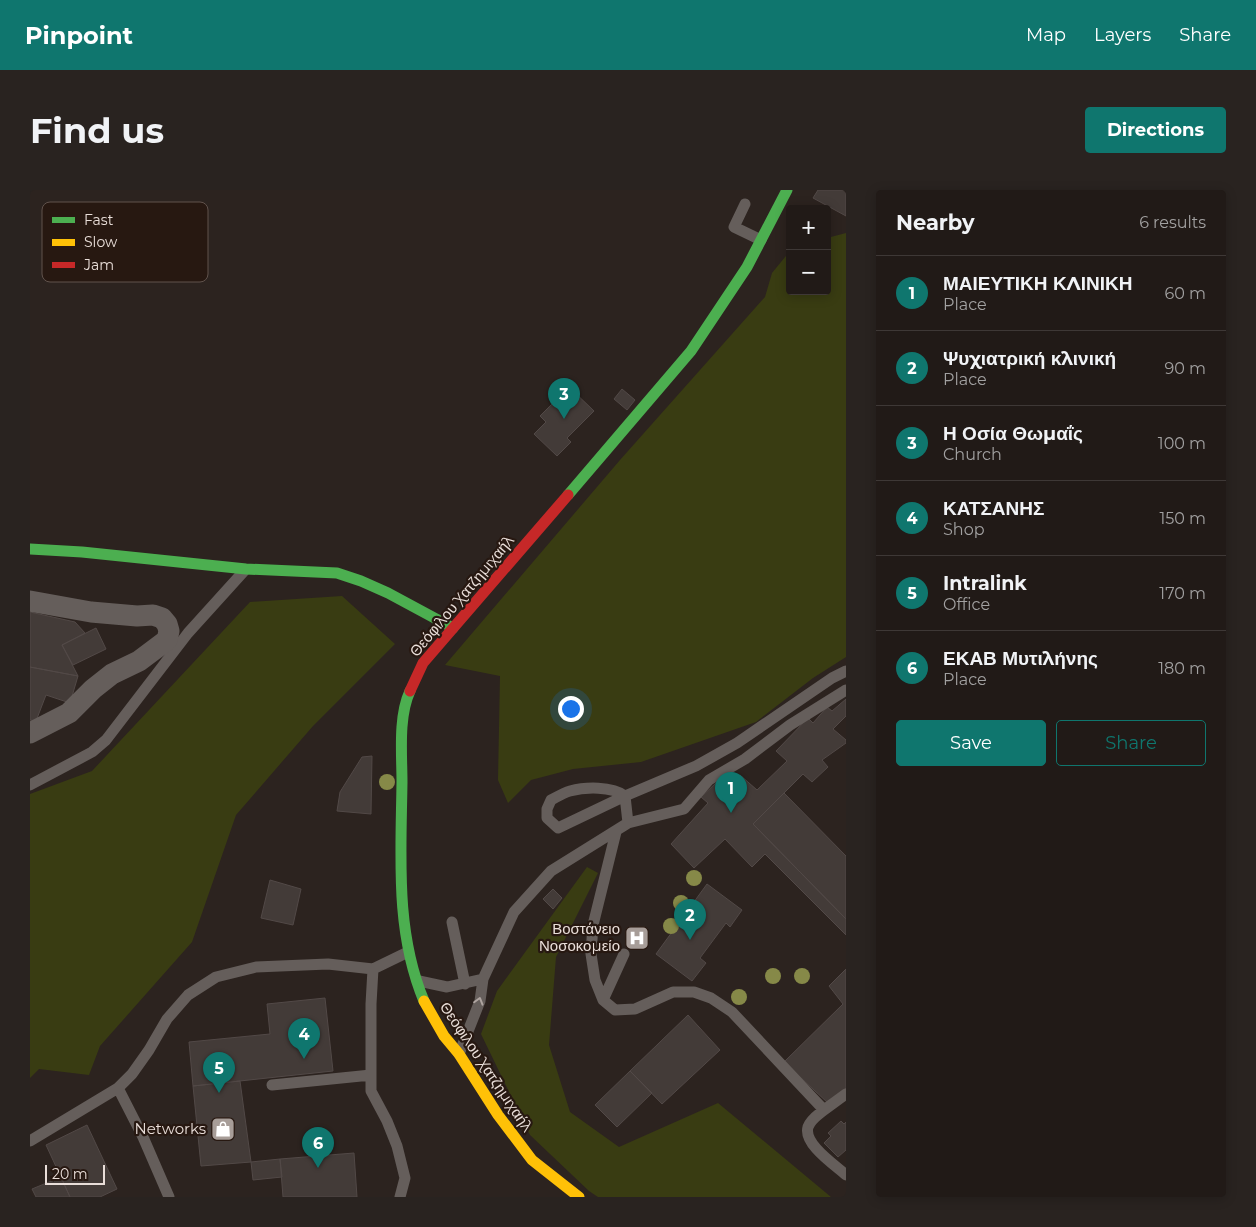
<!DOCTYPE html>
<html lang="en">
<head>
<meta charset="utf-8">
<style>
	body { margin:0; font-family:Montserrat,sans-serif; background:#292320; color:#f1f3f6 }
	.controls { position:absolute; right:15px; top:15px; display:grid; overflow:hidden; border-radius:5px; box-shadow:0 2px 12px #0003 }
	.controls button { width:45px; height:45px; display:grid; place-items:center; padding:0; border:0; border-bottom:1px solid #3e3836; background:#211a17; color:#f1f3f6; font:25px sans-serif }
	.scale { position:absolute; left:15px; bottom:12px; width:60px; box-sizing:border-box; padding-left:5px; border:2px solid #e9ded9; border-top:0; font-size:14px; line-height:18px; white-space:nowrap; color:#e9ded9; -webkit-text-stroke:4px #271811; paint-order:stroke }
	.you { position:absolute; left:540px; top:518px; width:18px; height:18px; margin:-12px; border:4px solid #fff; border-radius:50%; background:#1a73e8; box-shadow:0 0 0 8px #1a73e833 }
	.badge { display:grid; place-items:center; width:32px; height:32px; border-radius:50%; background:#0f766e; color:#fff; font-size:16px; font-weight:700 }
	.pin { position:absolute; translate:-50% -41px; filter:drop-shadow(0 1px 2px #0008) }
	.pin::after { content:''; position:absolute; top:26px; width:18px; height:15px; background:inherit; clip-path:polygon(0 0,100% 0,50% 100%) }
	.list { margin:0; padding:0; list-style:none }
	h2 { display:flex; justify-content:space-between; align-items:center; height:65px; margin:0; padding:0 20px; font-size:21px }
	h2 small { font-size:16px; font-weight:400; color:#a2a1a1 }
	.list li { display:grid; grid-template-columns:32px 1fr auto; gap:15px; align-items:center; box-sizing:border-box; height:75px; padding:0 20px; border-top:1px solid #3e3836 }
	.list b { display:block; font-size:19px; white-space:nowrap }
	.list p { margin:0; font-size:16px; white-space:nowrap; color:#a2a1a1 }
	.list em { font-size:16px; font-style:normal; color:#a2a1a1 }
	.actions { display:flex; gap:10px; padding:15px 20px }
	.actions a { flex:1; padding:11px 0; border:1px solid #0f766e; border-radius:5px; text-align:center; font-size:18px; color:#0f766e }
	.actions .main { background:#0f766e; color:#fff }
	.map { position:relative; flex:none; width:816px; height:1007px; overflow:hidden; border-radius:5px }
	header { display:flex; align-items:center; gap:30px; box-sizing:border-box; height:70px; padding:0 25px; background:#0f766e; color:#fff }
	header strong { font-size:24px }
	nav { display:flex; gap:28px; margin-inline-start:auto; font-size:18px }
	.intro { display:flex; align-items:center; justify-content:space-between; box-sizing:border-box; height:120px; padding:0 30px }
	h1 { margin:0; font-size:35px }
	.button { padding:12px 22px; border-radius:5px; background:#0f766e; color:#fff; font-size:18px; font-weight:700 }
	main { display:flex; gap:30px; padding:0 30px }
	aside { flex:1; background:#211a17; border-radius:5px; box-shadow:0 2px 12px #0003 }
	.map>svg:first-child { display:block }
	.green { fill:#393c12 }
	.building { fill:#433b38; stroke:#524947 }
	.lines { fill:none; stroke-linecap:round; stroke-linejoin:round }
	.lane { stroke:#655e5b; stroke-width:11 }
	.street { stroke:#655e5b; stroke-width:21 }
	.fast { stroke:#4caf50; stroke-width:11 }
	.slow { stroke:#ffc107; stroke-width:11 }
	.jam { stroke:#c62828; stroke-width:11 }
	.tree { fill:#868948 }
	.oneway { stroke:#aea4a0 }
	.labels { text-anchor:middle; stroke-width:4.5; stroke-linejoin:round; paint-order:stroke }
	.street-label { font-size:15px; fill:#e9ded9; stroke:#271811 }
	.poi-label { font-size:15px; fill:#e9ded9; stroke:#271811; text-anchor:end }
	.key { fill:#271811; stroke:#61534d; stroke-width:1 }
	.key-label { font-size:14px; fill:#e9ded9 }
</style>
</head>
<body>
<header>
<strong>Pinpoint</strong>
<nav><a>Map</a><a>Layers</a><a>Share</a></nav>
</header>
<div class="intro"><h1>Find us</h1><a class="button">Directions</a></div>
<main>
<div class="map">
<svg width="816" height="1007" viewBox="0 0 816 1007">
	<rect width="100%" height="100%" fill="#2c231f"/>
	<path class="green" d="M 816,43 L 816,467 L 783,488 L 726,532 L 611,572 L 543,579 L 501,590 L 478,613 L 468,590 L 470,486 L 415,475 L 590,270 L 735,107 L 742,83 L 760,61 L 760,101 L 797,101 L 797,48 Z
		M 312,406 L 365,454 L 283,536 L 206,625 L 162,752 L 70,856 L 59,885 L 9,879 L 0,888 L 0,604 L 62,581 L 220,412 Z
		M 557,677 L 568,683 L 526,767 L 519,855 L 540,922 L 589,957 L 688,913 L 801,1007 L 568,1007 L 559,1001 L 500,945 L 451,844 L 467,801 Z"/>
	<path class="building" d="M 788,0 L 816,0 L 816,26 L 783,8 Z
		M 539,197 L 564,221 L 537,248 L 541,252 L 527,266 L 504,244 L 516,232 L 510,226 Z
		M 592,199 L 605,210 L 597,220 L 584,209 Z
		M 0,422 L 45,432 L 55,443 L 32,455 L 48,486 L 0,477 Z
		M 66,438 L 76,459 L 43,475 L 32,455 Z
		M 0,477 L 48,486 L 40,513 L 16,505 L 6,531 L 0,530 Z
		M 816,509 L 816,526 L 803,539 L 816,550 L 816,553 L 792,570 L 798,577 L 782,592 L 773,584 L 723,634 L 816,729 L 816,745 L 735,664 L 722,677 L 695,649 L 664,678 L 641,654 L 678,613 L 671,607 L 686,593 L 693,601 L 710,585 L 727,600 L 757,571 L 746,561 L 778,528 L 783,533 L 797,517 L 802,521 Z
		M 342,566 L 341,624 L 307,621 L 310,602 L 332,567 Z
		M 754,603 L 816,666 L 816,729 L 723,634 Z
		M 240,690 L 271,699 L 263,735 L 231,728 Z
		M 677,694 L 712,720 L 700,737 L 696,733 L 670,768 L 676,773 L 662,791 L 626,764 Z
		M 523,699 L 532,708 L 523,719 L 513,709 Z
		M 816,779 L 816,898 L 799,914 L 754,872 L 813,814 L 799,796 Z
		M 295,808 L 303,881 L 163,896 L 159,852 L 240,844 L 237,814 Z
		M 658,825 L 690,860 L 632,914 L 600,881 Z
		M 600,881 L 622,903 L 587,937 L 565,915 Z
		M 210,891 L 221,972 L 171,976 L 163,896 Z
		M 811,931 L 814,934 L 816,932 L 816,960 L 808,967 L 794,953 L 801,946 L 798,943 Z
		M 57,935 L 87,999 L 70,1007 L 40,1007 L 16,955 Z
		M 324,963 L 327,1007 L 253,1007 L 250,969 Z
		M 250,969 L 252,987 L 223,990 L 221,972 Z
		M 31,987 L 40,1007 L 6,1007 L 2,999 Z"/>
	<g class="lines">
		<path class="lane" d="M 715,14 L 704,37 L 731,50
			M 0,595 L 62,562 L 76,550 L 158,443 L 215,380
			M 598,633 L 595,606 C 582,596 555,597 540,601 C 533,603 527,607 521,610 L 517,619 L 517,628 L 528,638 L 595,606 L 666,576 L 707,553 L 802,488 L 816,481
			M 586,642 L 563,735 L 561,764 L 565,790 L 573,810 L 585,820 L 605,819 L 643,802 L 664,802 L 681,808 L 702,822 L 794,920 L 816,904
			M 422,732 L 435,794
			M 389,791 L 417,797 L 453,789
			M 573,810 L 594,764
			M 429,864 L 450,811 L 453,789 L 484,722 L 521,681 L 598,633 L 654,619 L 679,590 L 715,569 L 760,535 L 816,500
			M 242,895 L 341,885
			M 88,898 L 113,947 L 139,1007
			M 794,920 C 788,925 781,929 778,937 C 773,954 805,975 816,985
			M 0,951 L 88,898 L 102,884 L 119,860 L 137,829 L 158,805 L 186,787 L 226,777 L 298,774 L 343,779
			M 370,1007 L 375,988 L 367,956 L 357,931 L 341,901 L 341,814 L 343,779 L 378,762"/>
		<path class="street" d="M 0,411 L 61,422 L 107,426 L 123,425 L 132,428 L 137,434 L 139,441 L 137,450 L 109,471 L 82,484 L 63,499 L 39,523 L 0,543"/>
		<path class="fast" d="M 538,305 L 661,161 L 717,77 L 757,0
			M 0,359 L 52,362 L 216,379 L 307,383 L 331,391 L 358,403 L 423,438
			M 380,501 C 368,527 372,565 372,592 C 371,666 365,742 394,811"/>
		<path class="slow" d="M 394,811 L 414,846 L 429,864 L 468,925 L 502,970 L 549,1007"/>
		<path class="jam" d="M 380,501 L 393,473 L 538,305"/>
	</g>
	<g class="tree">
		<circle cx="357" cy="592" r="8"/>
		<circle cx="664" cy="688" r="8"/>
		<circle cx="651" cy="713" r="8"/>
		<circle cx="641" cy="736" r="8"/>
		<circle cx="743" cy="786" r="8"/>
		<circle cx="772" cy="786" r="8"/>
		<circle cx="709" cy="807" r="8"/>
	</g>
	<defs><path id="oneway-chevron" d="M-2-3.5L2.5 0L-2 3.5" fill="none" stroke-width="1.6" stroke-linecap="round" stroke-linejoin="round" transform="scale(1.25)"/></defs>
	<use class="oneway" href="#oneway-chevron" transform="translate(449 811) rotate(-74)"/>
	<defs>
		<g id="hospital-square" transform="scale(1.25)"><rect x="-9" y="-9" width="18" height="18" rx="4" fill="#a79d98" stroke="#271811"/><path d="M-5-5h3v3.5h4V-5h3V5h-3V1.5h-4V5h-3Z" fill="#fff"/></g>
		<g id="shop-square" transform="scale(1.25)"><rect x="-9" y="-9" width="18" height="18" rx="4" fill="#a79d98" stroke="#271811"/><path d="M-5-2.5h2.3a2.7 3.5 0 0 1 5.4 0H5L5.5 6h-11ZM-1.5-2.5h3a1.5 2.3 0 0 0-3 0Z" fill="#fff"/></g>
	</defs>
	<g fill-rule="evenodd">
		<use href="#hospital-square" x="607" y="748"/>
		<use href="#shop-square" x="193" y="939"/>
	</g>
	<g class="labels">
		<g class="street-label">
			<text transform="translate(432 406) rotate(-50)" y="5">Θεόφιλου Χατζημιχαήλ</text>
			<text transform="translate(456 877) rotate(56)" y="5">Θεόφιλου Χατζημιχαήλ</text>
		</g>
		<g class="poi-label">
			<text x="590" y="744">Βοστάνειο<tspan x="590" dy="17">Νοσοκομείο</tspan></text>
			<text x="176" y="944">Networks</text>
		</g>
	</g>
	<rect x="12" y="12" width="166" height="80" rx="8" class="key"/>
	<rect x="22" y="27" width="23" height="6" fill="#4caf50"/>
	<rect x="22" y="49" width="23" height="7" fill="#ffc107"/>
	<rect x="22" y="72" width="23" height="6" fill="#c62828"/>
	<g class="key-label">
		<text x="54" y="35">Fast</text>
		<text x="54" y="57">Slow</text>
		<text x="54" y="80">Jam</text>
	</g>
</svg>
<div class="controls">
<button>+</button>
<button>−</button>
</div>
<div class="scale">20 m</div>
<div class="you"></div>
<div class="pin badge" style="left:701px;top:623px">1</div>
<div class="pin badge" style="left:660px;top:750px">2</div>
<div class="pin badge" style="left:534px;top:229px">3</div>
<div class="pin badge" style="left:274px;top:869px">4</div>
<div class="pin badge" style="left:189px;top:903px">5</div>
<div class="pin badge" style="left:288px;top:978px">6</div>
</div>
<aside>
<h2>Nearby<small>6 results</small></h2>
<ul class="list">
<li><span class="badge">1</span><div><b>ΜΑΙΕΥΤΙΚΗ ΚΛΙΝΙΚΗ</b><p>Place</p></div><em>60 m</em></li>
<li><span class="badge">2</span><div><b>Ψυχιατρική κλινική</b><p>Place</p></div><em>90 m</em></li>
<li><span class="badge">3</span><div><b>Η Οσία Θωμαΐς</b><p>Church</p></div><em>100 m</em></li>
<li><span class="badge">4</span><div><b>ΚΑΤΣΑΝΗΣ</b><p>Shop</p></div><em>150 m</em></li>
<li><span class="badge">5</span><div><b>Intralink</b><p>Office</p></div><em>170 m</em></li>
<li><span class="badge">6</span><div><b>ΕΚΑΒ Μυτιλήνης</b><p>Place</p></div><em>180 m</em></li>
</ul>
<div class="actions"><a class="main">Save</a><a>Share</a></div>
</aside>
</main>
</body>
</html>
